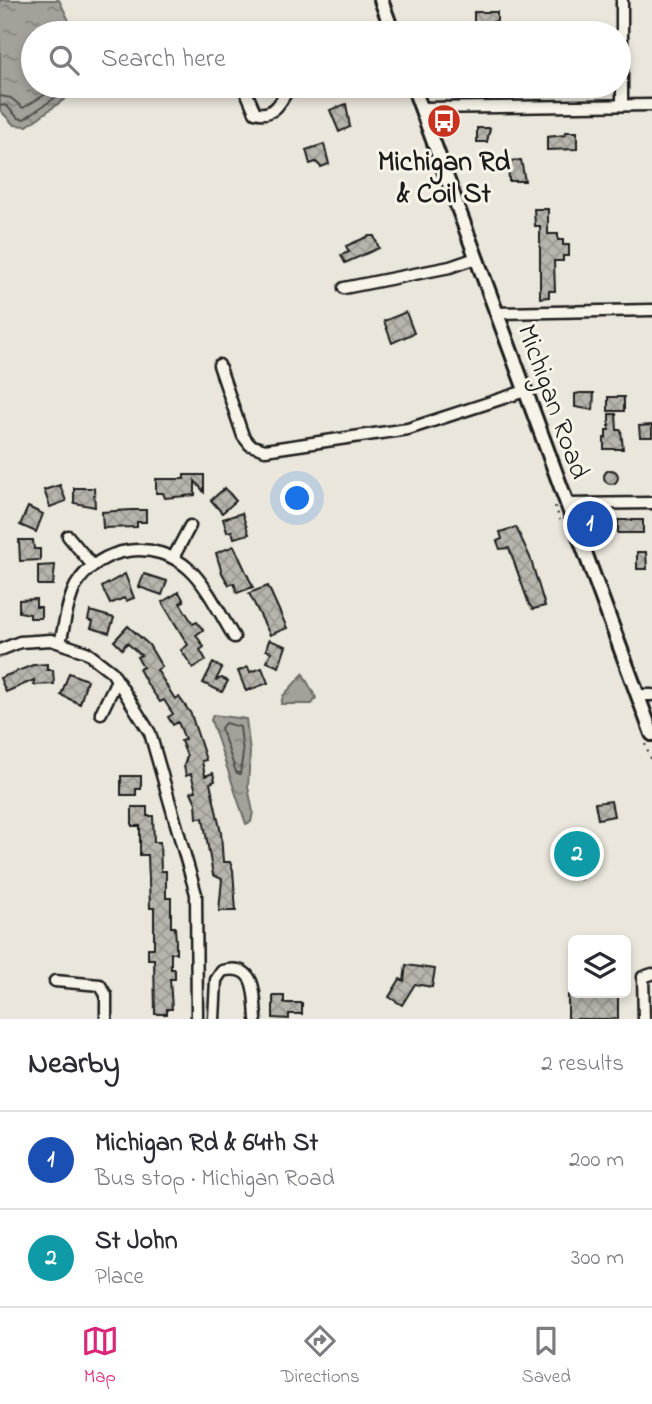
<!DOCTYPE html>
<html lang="en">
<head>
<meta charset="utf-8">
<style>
	body { margin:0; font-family:"Indie Flower",sans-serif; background:#f7f7f7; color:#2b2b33 }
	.controls { position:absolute; right:21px; bottom:21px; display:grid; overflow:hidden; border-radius:10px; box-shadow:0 4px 10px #0003 }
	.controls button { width:63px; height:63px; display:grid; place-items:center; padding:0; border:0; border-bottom:2px solid #e1e1e2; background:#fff; color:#2b2b33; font:35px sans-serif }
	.you { position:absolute; left:298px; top:499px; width:24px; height:24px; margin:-18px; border:5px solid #fff; border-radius:50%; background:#1a73e8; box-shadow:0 0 0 10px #1a73e833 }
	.badge { display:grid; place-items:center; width:46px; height:46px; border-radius:50%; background:#db2777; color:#fff; font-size:23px; font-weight:700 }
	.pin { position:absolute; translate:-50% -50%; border:4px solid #fff; box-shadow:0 2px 7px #0006 }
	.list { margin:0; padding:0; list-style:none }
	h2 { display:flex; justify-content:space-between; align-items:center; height:91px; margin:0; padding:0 28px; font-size:30px }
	h2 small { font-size:23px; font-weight:400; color:#7c7c81 }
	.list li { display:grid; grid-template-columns:46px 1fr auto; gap:21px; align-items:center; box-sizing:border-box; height:98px; padding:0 28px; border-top:2px solid #e1e1e2 }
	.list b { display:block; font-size:26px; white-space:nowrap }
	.list p { margin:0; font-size:23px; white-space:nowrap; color:#7c7c81 }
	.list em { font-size:23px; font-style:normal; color:#7c7c81 }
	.icon { flex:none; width:38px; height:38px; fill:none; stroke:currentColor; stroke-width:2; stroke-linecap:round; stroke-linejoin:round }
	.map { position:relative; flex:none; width:652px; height:1019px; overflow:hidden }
	.search { position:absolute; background:#fff; box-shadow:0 4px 10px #0003; left:21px; right:21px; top:21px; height:77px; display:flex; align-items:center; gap:18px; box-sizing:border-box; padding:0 24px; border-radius:38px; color:#7c7c81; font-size:26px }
	.sheet { height:287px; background:#fff }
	nav { display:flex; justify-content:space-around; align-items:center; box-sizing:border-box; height:98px; border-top:2px solid #e1e1e2; background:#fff; font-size:19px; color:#7c7c81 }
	nav a { display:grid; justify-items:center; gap:4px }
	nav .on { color:#db2777 }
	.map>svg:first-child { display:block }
	.water { fill:url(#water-ripples); stroke:#6d6c68; stroke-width:2 }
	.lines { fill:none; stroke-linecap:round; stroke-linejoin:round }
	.shore { stroke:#52514e; stroke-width:2 }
	.building { fill:url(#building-cross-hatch); stroke:#1c1c1c; stroke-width:2 }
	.minor-casing { stroke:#1c1c1c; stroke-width:15 }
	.major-casing { stroke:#1c1c1c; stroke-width:18 }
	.path { stroke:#1c1c1c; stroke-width:2; stroke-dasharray:2 5; stroke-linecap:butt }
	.minor { stroke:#f7f3e8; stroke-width:10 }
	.major { stroke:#f7f3e8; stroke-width:12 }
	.labels { text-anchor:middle; stroke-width:6; stroke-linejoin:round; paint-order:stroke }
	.poi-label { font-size:28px; font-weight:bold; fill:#1c1c1c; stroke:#f7f3e8 }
	.street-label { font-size:28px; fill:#1c1c1c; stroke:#f7f3e8 }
</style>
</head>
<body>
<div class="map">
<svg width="652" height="1019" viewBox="0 0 652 1019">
	<defs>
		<pattern id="water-ripples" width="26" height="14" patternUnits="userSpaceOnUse" patternTransform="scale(1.75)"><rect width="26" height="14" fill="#a3a19a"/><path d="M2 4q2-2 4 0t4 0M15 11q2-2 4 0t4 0" fill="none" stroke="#84827d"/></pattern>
		<pattern id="building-cross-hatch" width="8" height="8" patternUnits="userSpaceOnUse" patternTransform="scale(1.75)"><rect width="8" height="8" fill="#b6b4ac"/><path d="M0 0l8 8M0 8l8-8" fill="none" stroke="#9c9a93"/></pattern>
	</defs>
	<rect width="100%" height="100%" fill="#eae6dc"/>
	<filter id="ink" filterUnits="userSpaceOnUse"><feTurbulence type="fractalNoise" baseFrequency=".0143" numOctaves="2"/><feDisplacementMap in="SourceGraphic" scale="14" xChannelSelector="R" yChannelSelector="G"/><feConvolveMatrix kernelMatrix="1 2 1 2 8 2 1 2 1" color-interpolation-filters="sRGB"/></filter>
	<g filter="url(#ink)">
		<path class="water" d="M 0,0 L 59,0 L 75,33 L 33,33 L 33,86 L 83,86 L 27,126 L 14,125 L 0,110 Z
			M 303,674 L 316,698 L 312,704 L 281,704 L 283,696 Z
			M 213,715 L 246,719 L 250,752 L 248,787 L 253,812 L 251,822 L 246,824 L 211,720 Z"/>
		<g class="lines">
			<path class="shore" d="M 0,96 L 11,98 L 23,108 L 59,86
				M 0,105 L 7,106 L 18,118 L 24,119 L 72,86
				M 225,723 L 240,727 L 243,753 L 240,774 L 236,772 L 221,728 Z"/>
		</g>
		<path class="building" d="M 474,12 L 497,12 L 497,21 L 474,25 Z
			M 346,104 L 350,127 L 339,132 L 330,110 Z
			M 477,128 L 490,128 L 487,142 L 477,142 Z
			M 565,132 L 577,132 L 577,149 L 547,150 L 547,137 L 565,135 Z
			M 324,144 L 329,164 L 321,167 L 316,162 L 310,164 L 306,150 Z
			M 521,160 L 525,181 L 509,181 L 508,161 Z
			M 534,209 L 548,209 L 548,234 L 558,234 L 558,240 L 563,240 L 563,245 L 569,245 L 569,256 L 563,256 L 563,261 L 554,261 L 555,291 L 549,291 L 549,297 L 540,298 L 540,226 L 535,226 Z
			M 369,236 L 374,236 L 379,248 L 345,263 L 341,255 L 349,252 L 346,246 Z
			M 406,312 L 414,333 L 392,343 L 384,321 Z
			M 580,393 L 594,393 L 593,410 L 575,407 L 575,394 Z
			M 608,397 L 624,397 L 624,411 L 608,411 Z
			M 609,414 L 616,414 L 617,430 L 621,430 L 623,449 L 604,449 L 604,438 L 606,438 L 606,430 L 609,430 Z
			M 652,425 L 652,437 L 640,437 L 639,426 Z
			M604 477a7 7 0 1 1 14 0a7 7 0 1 1-14 0Z
			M 184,475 L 204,475 L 204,492 L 195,481 L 195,495 L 165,498 L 163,493 L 156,493 L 156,479 L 184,479 Z
			M 60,485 L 66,501 L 50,507 L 44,490 Z
			M 74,488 L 94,488 L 95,507 L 74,503 Z
			M 225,488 L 236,501 L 222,513 L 211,500 Z
			M 28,507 L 43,514 L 36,532 L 20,525 Z
			M 131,510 L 146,510 L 146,522 L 137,522 L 137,527 L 103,528 L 102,512 Z
			M 242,513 L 249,534 L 234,538 L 232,531 L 227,532 L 223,519 Z
			M 618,520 L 643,520 L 643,533 L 618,533 Z
			M 516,527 L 530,557 L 545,606 L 533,609 L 529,604 L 509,548 L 500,549 L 497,541 L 502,539 L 500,532 Z
			M 19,540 L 33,540 L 34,549 L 40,549 L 40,560 L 20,561 Z
			M 234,546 L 253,587 L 237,593 L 234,583 L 229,585 L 222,573 L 216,553 Z
			M 637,552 L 646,552 L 647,569 L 637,569 Z
			M 55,565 L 53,585 L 38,585 L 38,566 Z
			M 125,574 L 134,598 L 126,601 L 124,598 L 110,604 L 102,587 Z
			M 144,574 L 167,581 L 162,595 L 139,587 Z
			M 268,586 L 287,628 L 270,635 L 249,593 Z
			M 179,592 L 184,601 L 180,603 L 193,624 L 197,622 L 203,630 L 196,635 L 204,647 L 200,650 L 206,660 L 193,668 L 181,650 L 188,645 L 162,602 Z
			M 36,599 L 36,607 L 41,607 L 41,618 L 30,618 L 30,614 L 19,612 L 19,600 Z
			M 90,611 L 114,618 L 109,633 L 91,628 L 93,622 L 88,620 Z
			M 128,626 L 149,645 L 162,667 L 157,670 L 175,699 L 179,697 L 191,714 L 206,760 L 202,761 L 205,776 L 213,773 L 215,781 L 210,783 L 221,833 L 223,862 L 230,862 L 233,870 L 236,911 L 219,911 L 222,879 L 213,875 L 203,818 L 197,818 L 196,803 L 191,792 L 196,791 L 191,774 L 186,776 L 184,766 L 187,756 L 181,741 L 185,739 L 178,722 L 173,725 L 168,717 L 173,714 L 164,700 L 160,702 L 146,682 L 139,669 L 143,667 L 137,657 L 141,655 L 127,643 L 122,649 L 114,641 Z
			M 269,640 L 286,646 L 279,667 L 267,662 L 271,652 L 266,650 Z
			M 213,663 L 222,668 L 216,680 L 222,678 L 228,681 L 222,692 L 203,683 Z
			M 47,664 L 47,670 L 53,670 L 54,684 L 34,685 L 34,680 L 6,692 L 0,678 L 33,665 Z
			M 248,667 L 250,672 L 262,668 L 268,683 L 246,691 L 238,671 Z
			M 69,673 L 87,680 L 80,704 L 61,695 Z
			M 121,776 L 141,776 L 141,789 L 136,789 L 136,795 L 121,795 Z
			M 611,801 L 614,816 L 598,819 L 595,803 Z
			M 132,807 L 147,807 L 147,816 L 153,816 L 154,842 L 160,842 L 161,871 L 166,871 L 166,898 L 171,898 L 171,927 L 175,927 L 176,942 L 176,953 L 171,953 L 171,969 L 175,969 L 175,979 L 170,979 L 172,1009 L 167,1009 L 167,1014 L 155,1014 L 154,959 L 148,959 L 148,948 L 154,948 L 154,908 L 150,908 L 148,855 L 140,855 L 140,826 L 132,826 Z
			M 585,844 L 586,864 L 581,864 L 581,879 L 570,879 L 568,845 Z
			M 406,965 L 435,969 L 432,987 L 415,984 L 402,1005 L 389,997 L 400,979 L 404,981 Z
			M 568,995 L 618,995 L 618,1019 L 568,1019 Z
			M 273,996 L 284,996 L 284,1003 L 302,1003 L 302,1014 L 289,1014 L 289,1019 L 273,1018 Z"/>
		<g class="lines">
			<g class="minor-casing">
				<path id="minor" d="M 622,0 L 622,105
					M 251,86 L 247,94 L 255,112 C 275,118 281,101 290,86
					M 421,108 L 652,105
					M 344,288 L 450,267 L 476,258
					M 496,313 L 652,310
					M 219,365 L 243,436 L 250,445 L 265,450 L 408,429 L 525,391
					M 567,504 L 652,503
					M 68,536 L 93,566
					M 173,558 L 190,526
					M 60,643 C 65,623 67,602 76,585 C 100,545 156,539 189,569 C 208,587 221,616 234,637
					M 0,650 L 20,642 L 51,640 L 86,652 L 112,672 L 150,733 L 196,894 L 197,1019
					M 638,695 L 652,695
					M 101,713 L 117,680
					M 55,981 L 100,985 L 106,995 L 106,1019
					M 214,1019 L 216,980 L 222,971 C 257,962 254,994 256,1019
					M 644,1019 L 643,977 L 652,974"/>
			</g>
			<g class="major-casing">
				<path id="major" d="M 381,0 L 393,33
					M 413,86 L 652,734"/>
			</g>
			<path class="path" d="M 555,506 L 560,520
				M 645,744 L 652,763"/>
			<use href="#minor" class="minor"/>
			<use href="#major" class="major"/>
		</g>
	</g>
	<defs>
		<g id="bus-disc" transform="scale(1.75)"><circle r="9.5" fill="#c8321e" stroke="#f7f3e8"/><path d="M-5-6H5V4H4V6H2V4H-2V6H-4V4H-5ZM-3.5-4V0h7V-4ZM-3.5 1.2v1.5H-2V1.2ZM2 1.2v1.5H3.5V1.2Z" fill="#fff"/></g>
	</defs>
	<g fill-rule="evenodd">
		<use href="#bus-disc" x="444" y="121"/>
	</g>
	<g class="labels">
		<g class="poi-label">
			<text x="444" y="170">Michigan Rd<tspan x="444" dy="32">&amp; Coil St</tspan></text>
		</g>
		<g class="street-label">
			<text transform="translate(555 401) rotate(70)" y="10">Michigan Road</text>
		</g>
	</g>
</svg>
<div class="controls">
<button><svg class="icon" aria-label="layers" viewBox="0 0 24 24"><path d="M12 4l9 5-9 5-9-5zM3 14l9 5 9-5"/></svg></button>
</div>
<div class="you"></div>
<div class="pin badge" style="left:590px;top:524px;background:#1a4fb4">1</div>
<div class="pin badge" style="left:577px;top:854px;background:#0f9aa8">2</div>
<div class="search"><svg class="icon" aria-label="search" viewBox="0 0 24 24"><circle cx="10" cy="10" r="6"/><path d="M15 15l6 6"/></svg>Search here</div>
</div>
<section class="sheet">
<h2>Nearby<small>2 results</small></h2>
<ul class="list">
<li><span class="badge" style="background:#1a4fb4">1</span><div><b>Michigan Rd &amp; 64th St</b><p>Bus stop · Michigan Road</p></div><em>200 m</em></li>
<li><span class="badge" style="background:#0f9aa8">2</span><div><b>St John</b><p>Place</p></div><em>300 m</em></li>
</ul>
</section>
<nav>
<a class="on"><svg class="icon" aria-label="map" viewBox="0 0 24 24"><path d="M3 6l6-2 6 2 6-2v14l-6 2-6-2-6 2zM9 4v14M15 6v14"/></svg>Map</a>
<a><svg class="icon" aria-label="directions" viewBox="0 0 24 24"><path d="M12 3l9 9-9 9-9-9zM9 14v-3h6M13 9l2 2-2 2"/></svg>Directions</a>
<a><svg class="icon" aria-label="saved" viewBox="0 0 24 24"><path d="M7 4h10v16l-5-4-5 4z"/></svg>Saved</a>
</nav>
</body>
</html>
